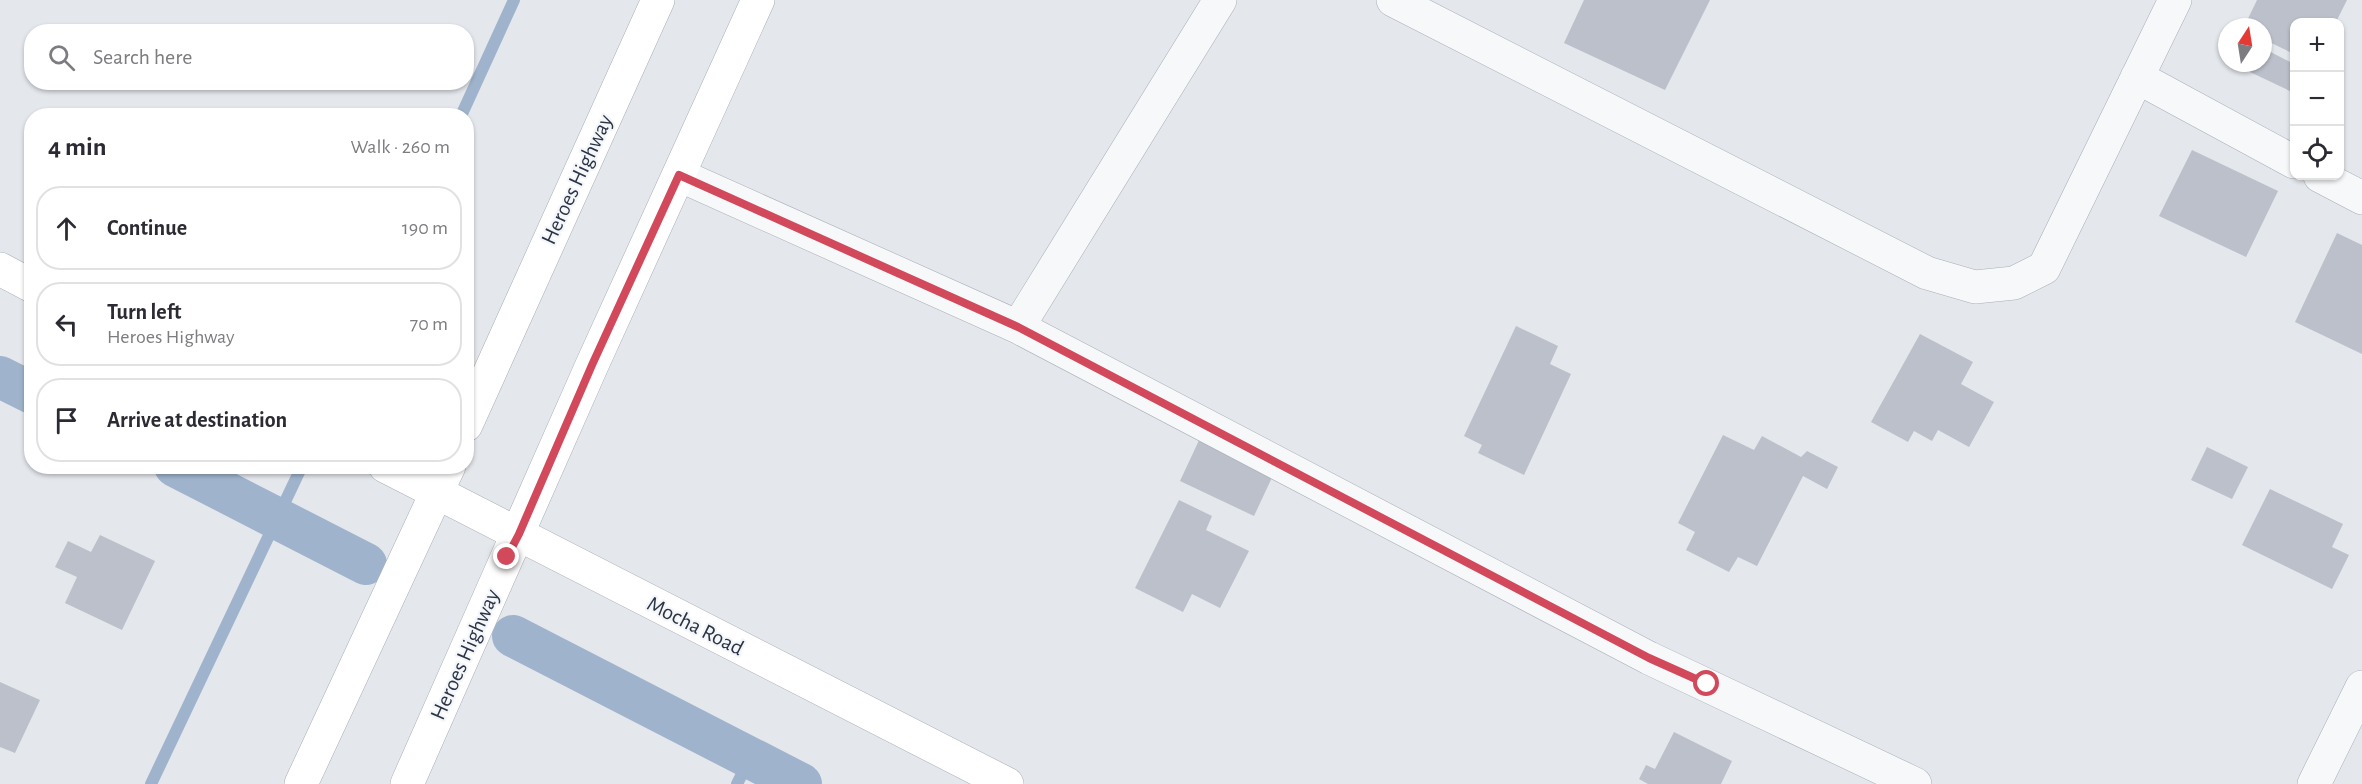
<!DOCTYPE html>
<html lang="en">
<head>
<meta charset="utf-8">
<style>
	body { margin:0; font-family:"Alegreya Sans",sans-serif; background:#f2f2f3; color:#2b2b33 }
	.controls { position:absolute; right:18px; top:18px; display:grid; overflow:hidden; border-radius:12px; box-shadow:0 2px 4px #0004 }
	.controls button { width:54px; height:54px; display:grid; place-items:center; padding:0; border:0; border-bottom:2px solid #e1e1e2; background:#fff; color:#2b2b33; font:30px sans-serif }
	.compass { position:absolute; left:2218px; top:18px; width:54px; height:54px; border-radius:50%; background:#fff; box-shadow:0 2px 4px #0004; rotate:12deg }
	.stop { position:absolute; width:18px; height:18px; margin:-14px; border:4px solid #d1495b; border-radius:50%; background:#fff }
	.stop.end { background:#d1495b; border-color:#fff; box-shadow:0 2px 6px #0008 }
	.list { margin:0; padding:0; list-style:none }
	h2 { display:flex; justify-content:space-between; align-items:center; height:78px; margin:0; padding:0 24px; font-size:26px }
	h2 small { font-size:20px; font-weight:400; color:#7c7c81 }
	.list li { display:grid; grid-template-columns:39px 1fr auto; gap:18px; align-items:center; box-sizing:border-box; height:84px; margin:0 12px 12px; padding:0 12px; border:2px solid #e1e1e2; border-radius:24px }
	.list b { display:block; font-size:22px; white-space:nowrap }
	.list p { margin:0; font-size:20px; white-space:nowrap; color:#7c7c81 }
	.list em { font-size:20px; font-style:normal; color:#7c7c81 }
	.icon { flex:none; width:33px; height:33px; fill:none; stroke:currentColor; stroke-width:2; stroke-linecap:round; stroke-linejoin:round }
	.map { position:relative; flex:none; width:2362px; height:784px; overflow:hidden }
	.search { position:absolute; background:#fff; box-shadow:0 2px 4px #0004; left:24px; top:24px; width:450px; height:66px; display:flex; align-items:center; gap:15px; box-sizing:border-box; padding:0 21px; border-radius:24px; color:#7c7c81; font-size:22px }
	.panel { position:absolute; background:#fff; box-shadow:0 2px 4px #0004; left:24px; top:108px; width:450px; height:366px; border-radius:24px }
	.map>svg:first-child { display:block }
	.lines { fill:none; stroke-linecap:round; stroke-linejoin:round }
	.stream { stroke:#9fb4cc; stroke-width:12 }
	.canal { stroke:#9fb4cc; stroke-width:42 }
	.building { fill:#bbc0ca }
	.street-casing { stroke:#a9aeb7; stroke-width:34 }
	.secondary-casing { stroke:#a9aeb7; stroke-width:34 }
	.street { stroke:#f7f8fa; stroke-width:33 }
	.secondary { stroke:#fff; stroke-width:33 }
	.route { stroke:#d1495b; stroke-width:8 }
	.labels { text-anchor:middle; stroke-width:4.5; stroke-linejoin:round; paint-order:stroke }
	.street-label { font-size:22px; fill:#2b3445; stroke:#f4f6f9 }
</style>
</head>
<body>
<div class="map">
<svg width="2362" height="784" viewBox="0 0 2362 784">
	<rect width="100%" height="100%" fill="#e4e7ec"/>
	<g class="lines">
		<path class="stream" d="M 461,116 L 514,0
			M 151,784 L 302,466
			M 737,784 L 750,758"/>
		<path class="canal" d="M 0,377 L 32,393
			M 175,466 L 366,564
			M 513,636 L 801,784"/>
	</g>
	<path class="building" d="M 1584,0 L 1710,0 L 1665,90 L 1564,43 Z
		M 2257,0 L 2347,0 L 2336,22 L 2294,22 L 2294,54 L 2263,39 L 2263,27 L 2244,27 Z
		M 2263,48 L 2294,64 L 2294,86 L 2292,92 L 2231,63 L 2263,63 Z
		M 2192,150 L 2278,191 L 2246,257 L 2159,216 Z
		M 2337,233 L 2362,245 L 2362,354 L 2295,322 Z
		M 1516,326 L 1558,346 L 1550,364 L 1571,374 L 1524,475 L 1478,453 L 1482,445 L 1464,436 Z
		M 1920,334 L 1973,362 L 1961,384 L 1994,402 L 1969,447 L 1938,430 L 1932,441 L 1914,431 L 1908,442 L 1871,422 Z
		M 1723,435 L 1754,450 L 1762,436 L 1801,457 L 1807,451 L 1838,467 L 1827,489 L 1803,476 L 1757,566 L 1738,557 L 1729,572 L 1686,550 L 1695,532 L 1678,523 Z
		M 1201,436 L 1275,471 L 1254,516 L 1180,481 Z
		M 2207,447 L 2248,467 L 2232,499 L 2191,480 Z
		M 2270,489 L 2343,524 L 2332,547 L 2349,555 L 2332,589 L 2242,545 Z
		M 1179,500 L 1212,516 L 1206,530 L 1249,551 L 1220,608 L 1192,594 L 1183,612 L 1135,588 Z
		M 100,535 L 155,561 L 122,630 L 65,603 L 77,577 L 55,567 L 68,541 L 91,552 Z
		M 0,682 L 40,700 L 15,753 L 0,747 Z
		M 1674,732 L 1732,761 L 1721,784 L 1648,784 L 1639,779 L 1646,765 L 1655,769 Z"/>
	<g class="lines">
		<g class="street-casing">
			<path id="street" d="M 1393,0 L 1927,273 L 1975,287 L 2014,283 L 2044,268 L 2175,0
				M 2137,77 L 2294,162
				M 679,175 L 1018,327 L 1649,658 L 1915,784
				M 2320,176 L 2362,198
				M 1018,327 L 1220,0
				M 2314,784 L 2362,687"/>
		</g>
		<g class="secondary-casing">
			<path id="secondary" d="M 0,269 L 32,286
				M 466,425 L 658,0
				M 385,466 L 1007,784
				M 301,784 L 449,466
				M 407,784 L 592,365 L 758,0"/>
		</g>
		<use href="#street" class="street"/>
		<use href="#secondary" class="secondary"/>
	</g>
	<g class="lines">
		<path class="route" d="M 507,557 L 519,534 L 592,365 L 679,175 L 1018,327 L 1649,658 L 1707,684"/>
	</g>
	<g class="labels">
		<g class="street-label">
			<text transform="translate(576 179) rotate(-65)" y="8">Heroes Highway</text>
			<text transform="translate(696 625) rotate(27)" y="8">Mocha Road</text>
			<text transform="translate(464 654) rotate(-66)" y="8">Heroes Highway</text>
		</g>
	</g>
</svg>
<div class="controls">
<button>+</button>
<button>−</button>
<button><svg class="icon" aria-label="locate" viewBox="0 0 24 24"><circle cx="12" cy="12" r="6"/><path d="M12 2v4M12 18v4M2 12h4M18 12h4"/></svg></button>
</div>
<svg class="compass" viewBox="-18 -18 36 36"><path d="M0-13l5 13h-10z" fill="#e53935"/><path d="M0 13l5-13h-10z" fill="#7c7c81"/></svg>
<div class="stop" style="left:1707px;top:684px"></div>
<div class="stop end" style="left:507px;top:557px"></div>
<div class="search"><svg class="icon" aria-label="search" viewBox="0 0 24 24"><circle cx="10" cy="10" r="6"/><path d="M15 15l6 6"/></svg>Search here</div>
<section class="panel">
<h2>4 min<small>Walk · 260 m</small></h2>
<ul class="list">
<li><svg class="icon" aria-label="ahead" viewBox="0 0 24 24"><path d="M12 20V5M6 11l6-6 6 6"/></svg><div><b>Continue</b></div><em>190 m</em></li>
<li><svg class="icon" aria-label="left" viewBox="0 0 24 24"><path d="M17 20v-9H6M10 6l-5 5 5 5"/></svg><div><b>Turn left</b><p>Heroes Highway</p></div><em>70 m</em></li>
<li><svg class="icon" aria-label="arrive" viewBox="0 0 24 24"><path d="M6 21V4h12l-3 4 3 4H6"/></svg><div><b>Arrive at destination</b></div></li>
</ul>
</section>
</div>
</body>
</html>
